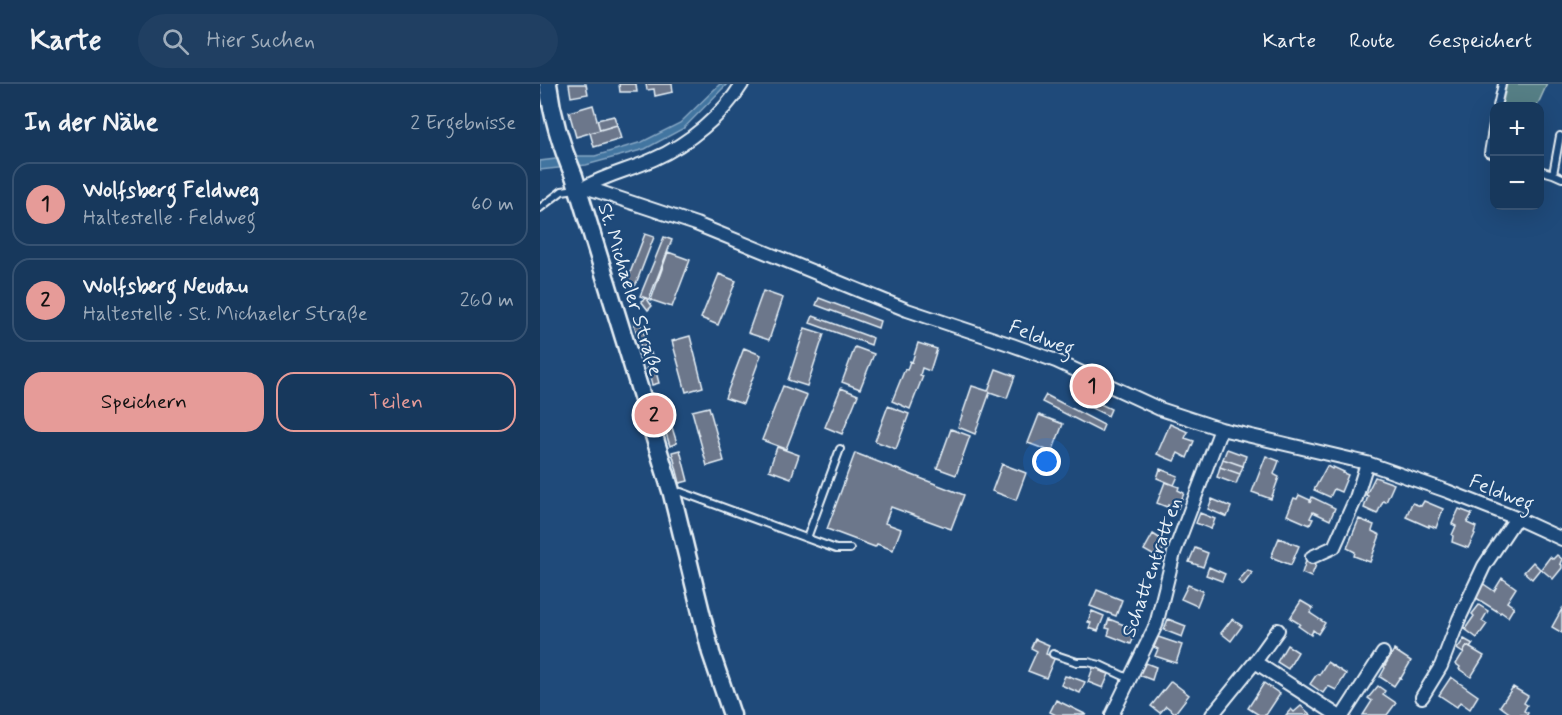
<!DOCTYPE html>
<html lang="de">
<head>
<meta charset="utf-8">
<style>
	body { margin:0; font-family:Mynerve,sans-serif; background:#203f62; color:#f1f3f6 }
	.controls { position:absolute; right:18px; top:18px; display:grid; overflow:hidden; border-radius:12px; box-shadow:0 6px 24px #0002 }
	.controls button { width:54px; height:54px; display:grid; place-items:center; padding:0; border:0; border-bottom:2px solid #365272; background:#17385c; color:#f1f3f6; font:30px sans-serif }
	.you { position:absolute; left:507px; top:378px; width:21px; height:21px; margin:-15px; border:4px solid #fff; border-radius:50%; background:#1a73e8; box-shadow:0 0 0 9px #1a73e833 }
	.badge { display:grid; place-items:center; width:39px; height:39px; border-radius:50%; background:#e69b98; color:#111; font-size:20px; font-weight:700 }
	.pin { position:absolute; translate:-50% -50%; border:3px solid #fff; box-shadow:0 2px 6px #0006 }
	.list { margin:0; padding:0; list-style:none }
	h2 { display:flex; justify-content:space-between; align-items:center; height:78px; margin:0; padding:0 24px; font-size:26px }
	h2 small { font-size:20px; font-weight:400; color:#9eacbb }
	.list li { display:grid; grid-template-columns:39px 1fr auto; gap:18px; align-items:center; box-sizing:border-box; height:84px; margin:0 12px 12px; padding:0 12px; border:2px solid #365272; border-radius:18px }
	.list b { display:block; font-size:22px; white-space:nowrap }
	.list p { margin:0; font-size:20px; white-space:nowrap; color:#9eacbb }
	.list em { font-size:20px; font-style:normal; color:#9eacbb }
	.actions { display:flex; gap:12px; padding:18px 24px }
	.actions a { flex:1; padding:14px 0; border:2px solid #e69b98; border-radius:18px; text-align:center; font-size:21px; color:#e69b98 }
	.actions .main { background:#e69b98; color:#111 }
	.icon { flex:none; width:33px; height:33px; fill:none; stroke:currentColor; stroke-width:2; stroke-linecap:round; stroke-linejoin:round }
	.map { position:relative; flex:none; width:1022px; height:631px; overflow:hidden }
	header { display:flex; align-items:center; gap:36px; box-sizing:border-box; height:84px; padding:0 30px; background:#17385c; border-bottom:2px solid #365272 }
	header strong { font-size:28px }
	nav { display:flex; gap:33px; margin-inline-start:auto; font-size:21px }
	.search { width:420px; height:54px; background:#203f62; display:flex; align-items:center; gap:15px; box-sizing:border-box; padding:0 21px; border-radius:33px; color:#9eacbb; font-size:22px }
	main { display:flex }
	aside { flex:1; background:#17385c }
	.map>svg:first-child { display:block }
	.green { fill:#567f86; stroke:#9fb8bf; stroke-width:1.5 }
	.water { fill:#4374a0; stroke:#85a6c3; stroke-width:1.5 }
	.building { fill:#6c778b; stroke:#e8f1f8; stroke-width:1.5 }
	.lines { fill:none; stroke-linecap:round; stroke-linejoin:round }
	.lane-casing { stroke:#e8f1f8; stroke-width:10 }
	.street-casing { stroke:#e8f1f8; stroke-width:16 }
	.secondary-casing { stroke:#e8f1f8; stroke-width:21 }
	.lane { stroke:#1f4a7a; stroke-width:6 }
	.street { stroke:#1f4a7a; stroke-width:12 }
	.secondary { stroke:#1f4a7a; stroke-width:16 }
	.labels { text-anchor:middle; stroke-width:4.5; stroke-linejoin:round; paint-order:stroke }
	.street-label { font-size:20px; fill:#e8f1f8; stroke:#1f4a7a }
</style>
</head>
<body>
<header>
<strong>Karte</strong>
<div class="search"><svg class="icon" aria-label="search" viewBox="0 0 24 24"><circle cx="10" cy="10" r="6"/><path d="M15 15l6 6"/></svg>Hier suchen</div>
<nav><a>Karte</a><a>Route</a><a>Gespeichert</a></nav>
</header>
<main>
<aside>
<h2>In der Nähe<small>2 Ergebnisse</small></h2>
<ul class="list">
<li><span class="badge">1</span><div><b>Wolfsberg Feldweg</b><p>Haltestelle · Feldweg</p></div><em>60 m</em></li>
<li><span class="badge">2</span><div><b>Wolfsberg Neudau</b><p>Haltestelle · St. Michaeler Straße</p></div><em>260 m</em></li>
</ul>
<div class="actions"><a class="main">Speichern</a><a>Teilen</a></div>
</aside>
<div class="map">
<svg width="1022" height="631" viewBox="0 0 1022 631">
	<rect width="100%" height="100%" fill="#1f4a7a"/>
	<filter id="ink" filterUnits="userSpaceOnUse"><feTurbulence type="fractalNoise" baseFrequency=".0167" numOctaves="2"/><feDisplacementMap in="SourceGraphic" scale="12" xChannelSelector="R" yChannelSelector="G"/><feConvolveMatrix kernelMatrix="1 2 1 2 8 2 1 2 1" color-interpolation-filters="sRGB"/></filter>
	<g filter="url(#ink)">
		<path class="green" d="M 967,0 L 1007,0 L 997,22 L 962,22 Z"/>
		<path class="water" d="M 180,0 L 187,0 L 144,44 L 105,65 L 46,81 L 0,86 L 0,77 L 40,72 L 55,72 L 102,58 L 140,39 Z"/>
		<path class="building" d="M 29,0 L 46,0 L 48,10 L 31,13 Z
			M 79,0 L 96,0 L 97,8 L 80,8 Z
			M 106,0 L 132,0 L 133,8 L 115,12 L 114,5 L 107,6 Z
			M 53,21 L 60,46 L 36,53 L 29,28 Z
			M 74,32 L 77,41 L 60,46 L 57,36 Z
			M 77,41 L 81,55 L 54,63 L 50,49 Z
			M 105,150 L 114,153 L 94,205 L 85,202 Z
			M 124,153 L 132,156 L 109,215 L 107,215 L 112,222 L 108,226 L 101,217 L 106,214 L 100,212 Z
			M 128,168 L 150,176 L 132,223 L 111,216 Z
			M 179,190 L 196,197 L 178,241 L 161,234 Z
			M 223,207 L 243,214 L 229,256 L 208,249 Z
			M 279,214 L 340,237 L 338,244 L 276,221 Z
			M 273,232 L 333,254 L 331,261 L 270,239 Z
			M 99,235 L 108,261 L 101,263 L 93,237 Z
			M 265,244 L 284,250 L 267,302 L 248,296 Z
			M 150,252 L 163,303 L 146,308 L 132,257 Z
			M 378,259 L 397,265 L 390,287 L 382,284 L 380,291 L 383,292 L 370,325 L 352,317 L 365,285 L 367,286 L 370,277 L 372,278 Z
			M 315,263 L 334,270 L 320,305 L 302,298 Z
			M 204,264 L 221,271 L 203,320 L 185,314 Z
			M 111,269 L 119,299 L 112,301 L 104,271 Z
			M 456,285 L 475,292 L 467,314 L 450,308 L 435,350 L 418,343 L 432,302 L 448,307 Z
			M 243,302 L 267,311 L 246,365 L 222,356 Z
			M 301,304 L 318,311 L 302,350 L 285,343 Z
			M 536,308 L 571,325 L 568,332 L 533,315 Z
			M 506,311 L 564,341 L 561,348 L 502,318 Z
			M 348,322 L 369,330 L 356,365 L 335,357 Z
			M 169,323 L 184,377 L 167,382 L 152,327 Z
			M 127,328 L 137,359 L 130,362 L 120,330 Z
			M 499,331 L 523,340 L 512,368 L 488,359 Z
			M 630,340 L 648,348 L 645,354 L 654,357 L 647,374 L 638,369 L 634,377 L 617,370 Z
			M 411,345 L 430,352 L 416,391 L 397,384 Z
			M 237,363 L 259,371 L 251,394 L 229,386 Z
			M 687,365 L 706,372 L 703,382 L 683,375 Z
			M 140,366 L 148,397 L 140,399 L 132,368 Z
			M 315,369 L 424,411 L 411,445 L 351,423 L 345,439 L 361,445 L 353,466 L 337,460 L 335,463 L 287,445 Z
			M 726,372 L 739,377 L 734,390 L 735,391 L 739,393 L 731,415 L 712,408 Z
			M 683,375 L 703,382 L 700,390 L 680,383 Z
			M 462,380 L 486,389 L 476,416 L 452,407 Z
			M 787,382 L 792,385 L 793,383 L 804,388 L 803,389 L 808,391 L 801,408 L 794,405 L 790,413 L 774,406 Z
			M 680,383 L 700,390 L 696,400 L 677,393 Z
			M 620,385 L 638,392 L 634,401 L 617,394 Z
			M 835,393 L 854,400 L 846,418 L 843,417 L 837,430 L 824,424 L 828,412 L 826,411 Z
			M 625,398 L 639,403 L 638,406 L 644,409 L 638,424 L 628,421 L 627,423 L 617,419 Z
			M 759,411 L 770,416 L 770,419 L 772,413 L 795,424 L 790,436 L 773,428 L 770,434 L 773,435 L 770,441 L 747,431 L 754,414 L 757,415 Z
			M 672,415 L 691,423 L 687,433 L 668,425 Z
			M 884,417 L 903,425 L 896,444 L 889,441 L 889,443 L 866,433 L 872,419 L 881,422 Z
			M 919,425 L 932,430 L 927,439 L 936,443 L 934,449 L 935,450 L 928,464 L 912,458 L 913,452 L 912,451 L 916,442 L 912,440 Z
			M 660,429 L 675,435 L 671,445 L 656,439 Z
			M 819,435 L 834,441 L 832,447 L 840,451 L 830,478 L 814,472 L 815,468 L 807,464 Z
			M 613,450 L 627,459 L 618,474 L 604,466 Z
			M 739,454 L 759,462 L 751,481 L 731,473 Z
			M 655,464 L 668,469 L 663,483 L 649,478 Z
			M 1017,471 L 1022,475 L 1020,480 L 1022,481 L 1022,484 L 1013,495 L 1001,485 L 1010,473 L 1013,475 Z
			M 766,477 L 776,481 L 771,493 L 762,489 Z
			M 993,478 L 1000,485 L 992,495 L 984,488 Z
			M 669,483 L 685,490 L 682,497 L 666,491 Z
			M 708,486 L 712,489 L 703,501 L 698,497 Z
			M 962,494 L 976,504 L 967,518 L 974,523 L 968,533 L 961,528 L 960,529 L 933,512 L 942,499 L 954,507 Z
			M 648,501 L 663,507 L 657,522 L 641,515 Z
			M 557,506 L 582,516 L 576,532 L 550,522 Z
			M 761,517 L 773,524 L 770,529 L 785,539 L 778,550 L 773,546 L 771,551 L 758,542 L 760,540 L 750,534 Z
			M 939,521 L 948,527 L 942,537 L 947,540 L 937,554 L 925,545 L 934,532 L 932,530 Z
			M 1022,525 L 1022,549 L 1012,543 Z
			M 552,527 L 564,532 L 558,547 L 549,544 L 551,539 L 548,538 Z
			M 569,535 L 597,546 L 591,560 L 568,551 L 570,545 L 566,544 Z
			M 628,535 L 646,542 L 642,553 L 624,546 Z
			M 692,535 L 702,542 L 691,557 L 681,549 Z
			M 618,553 L 642,561 L 636,579 L 615,572 L 618,565 L 614,563 Z
			M 495,555 L 509,561 L 506,570 L 515,573 L 506,594 L 488,587 L 497,567 L 491,564 Z
			M 924,555 L 933,560 L 930,564 L 927,562 L 923,569 L 917,565 Z
			M 747,561 L 758,568 L 748,585 L 737,578 Z
			M 927,562 L 944,572 L 931,593 L 919,585 L 920,583 L 916,580 Z
			M 854,566 L 871,577 L 861,594 L 860,593 L 854,602 L 840,593 L 845,584 L 844,583 Z
			M 603,578 L 616,583 L 612,596 L 599,591 Z
			M 787,578 L 806,590 L 796,606 L 788,602 L 783,609 L 770,600 L 777,590 L 779,591 Z
			M 554,581 L 561,584 L 560,587 L 569,590 L 563,604 L 548,598 Z
			M 525,592 L 529,593 L 529,592 L 545,598 L 540,609 L 521,601 Z
			M 911,593 L 938,612 L 930,625 L 920,618 L 917,623 L 899,611 Z
			M 631,597 L 649,611 L 635,629 L 626,622 L 620,629 L 611,622 Z
			M 724,599 L 740,610 L 726,631 L 719,631 L 708,624 Z
			M 838,602 L 845,607 L 843,610 L 856,619 L 847,631 L 823,631 L 832,617 L 828,614 Z
			M 973,603 L 988,612 L 984,619 L 987,621 L 984,627 L 988,629 L 987,631 L 972,631 L 960,622 Z
			M 516,616 L 547,631 L 516,631 L 510,628 Z
			M 761,622 L 771,631 L 746,631 L 751,625 L 754,628 Z"/>
		<g class="lines">
			<g class="lane-casing">
				<path id="lane" d="M 957,22 L 962,0
					M 954,34 L 948,69 L 954,71
					M 1020,52 L 1013,90 L 1022,94
					M 999,86 L 1013,90
					M 0,124 L 22,107 L 36,105
					M 132,410 L 141,408 L 296,465 L 310,465
					M 267,454 L 300,365
					M 513,570 L 537,578 L 548,578 L 560,581 L 590,595"/>
			</g>
			<g class="street-casing">
				<path id="street" d="M 45,103 C 68,90 90,86 114,75 C 148,60 183,31 202,0
					M 38,104 L 45,103 L 156,140 L 367,226 L 472,261 L 516,277 L 620,325 L 681,345 L 827,379 L 907,407 L 976,434 L 1022,455
					M 772,473 L 794,463 L 816,414 L 827,379
					M 715,578 L 797,631
					M 882,613 L 901,582 L 919,535 L 944,482 L 976,434
					M 572,631 L 616,541 L 634,469 L 681,345
					M 672,631 L 715,578 L 738,546
					M 803,631 L 843,569"/>
			</g>
			<g class="secondary-casing">
				<path id="secondary" d="M 8,0 C 12,32 21,62 34,92 L 132,410 L 171,569 L 192,631"/>
			</g>
			<use href="#lane" class="lane"/>
			<use href="#street" class="street"/>
			<use href="#secondary" class="secondary"/>
		</g>
	</g>
	<g class="labels">
		<g class="street-label">
			<text transform="translate(91 205) rotate(73)" y="7">St. Michaeler Straße</text>
			<text transform="translate(502 253) rotate(21)" y="7">Feldweg</text>
			<text transform="translate(962 408) rotate(22)" y="7">Feldweg</text>
			<text transform="translate(611 483) rotate(-71)" y="7">Schattentratten</text>
		</g>
	</g>
</svg>
<div class="controls">
<button>+</button>
<button>−</button>
</div>
<div class="you"></div>
<div class="pin badge" style="left:552px;top:302px">1</div>
<div class="pin badge" style="left:114px;top:331px">2</div>
</div>
</main>
</body>
</html>
